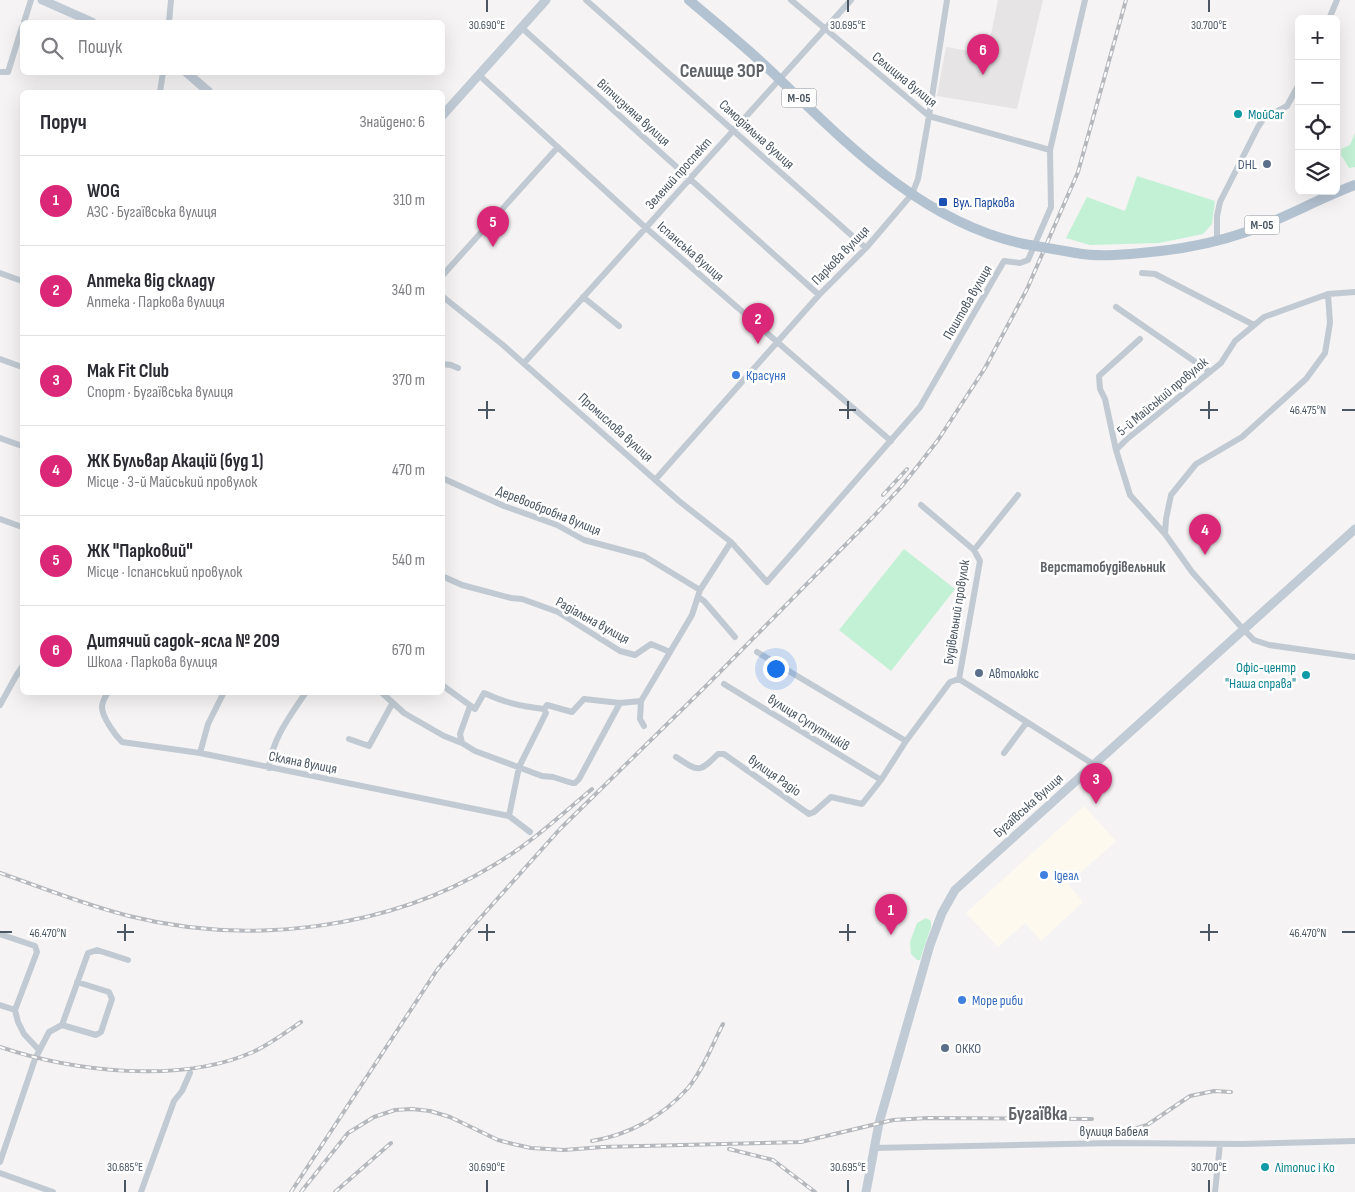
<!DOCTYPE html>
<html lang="uk">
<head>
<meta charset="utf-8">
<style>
	body { margin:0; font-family:"Sofia Sans Condensed",sans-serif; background:#f2f2f3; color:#2b2b33 }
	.controls { position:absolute; right:15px; top:15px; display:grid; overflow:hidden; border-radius:8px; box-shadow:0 5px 20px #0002 }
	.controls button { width:45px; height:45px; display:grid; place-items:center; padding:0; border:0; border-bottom:1px solid #e1e1e2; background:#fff; color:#2b2b33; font:25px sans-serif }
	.you { position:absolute; left:775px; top:668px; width:18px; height:18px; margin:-12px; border:4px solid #fff; border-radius:50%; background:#1a73e8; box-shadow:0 0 0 8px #1a73e833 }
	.badge { display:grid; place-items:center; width:32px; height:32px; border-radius:50%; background:#db2777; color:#fff; font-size:16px; font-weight:700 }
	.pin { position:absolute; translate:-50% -41px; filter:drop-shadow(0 1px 2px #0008) }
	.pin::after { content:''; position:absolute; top:26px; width:18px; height:15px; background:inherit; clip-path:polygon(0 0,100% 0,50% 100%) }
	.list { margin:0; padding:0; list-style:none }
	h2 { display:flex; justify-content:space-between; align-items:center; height:65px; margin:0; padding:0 20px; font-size:21px }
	h2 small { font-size:16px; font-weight:400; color:#7c7c81 }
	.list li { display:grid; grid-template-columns:32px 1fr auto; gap:15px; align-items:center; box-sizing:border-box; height:90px; padding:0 20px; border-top:1px solid #e1e1e2 }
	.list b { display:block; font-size:19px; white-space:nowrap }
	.list p { margin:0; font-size:16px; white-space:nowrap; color:#7c7c81 }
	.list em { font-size:16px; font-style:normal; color:#7c7c81 }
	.icon { flex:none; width:28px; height:28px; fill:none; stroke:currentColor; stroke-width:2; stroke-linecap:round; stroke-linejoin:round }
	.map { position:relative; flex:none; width:1355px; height:1192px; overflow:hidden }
	.search { position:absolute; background:#fff; box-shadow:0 5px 20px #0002; left:20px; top:20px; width:425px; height:55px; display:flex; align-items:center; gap:12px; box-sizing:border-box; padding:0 18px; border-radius:8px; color:#7c7c81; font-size:19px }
	.panel { position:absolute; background:#fff; box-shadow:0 5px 20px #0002; left:20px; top:90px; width:425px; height:605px; border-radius:8px }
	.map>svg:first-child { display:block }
	.commercial { fill:#fdf9ef }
	.education { fill:#e6e4e5 }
	.green { fill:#c3f1d5 }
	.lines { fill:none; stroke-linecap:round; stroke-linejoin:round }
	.street { stroke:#c1cad2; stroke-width:6 }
	.secondary { stroke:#c1cbd6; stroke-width:9 }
	.primary { stroke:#b3c2d1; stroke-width:10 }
	.rail-casing { stroke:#b5b8bd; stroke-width:4 }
	.rail { stroke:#fff; stroke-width:2; stroke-dasharray:5.5; stroke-linecap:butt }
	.primary-bridge { stroke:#b3c2d1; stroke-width:10 }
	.ticks { fill:none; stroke:#4a5661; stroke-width:2 }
	.culture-dot { fill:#0f9aa8; stroke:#fff; stroke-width:2 }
	.service-dot { fill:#5c6f8a; stroke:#fff; stroke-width:2 }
	.transit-dot { fill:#1a4fb4; stroke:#fff; stroke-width:2 }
	.shop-dot { fill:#3f7fe0; stroke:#fff; stroke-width:2 }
	.labels { text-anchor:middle; stroke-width:5; stroke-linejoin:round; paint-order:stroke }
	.shield { fill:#fff; stroke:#808990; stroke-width:1 }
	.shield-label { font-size:12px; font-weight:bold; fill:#4a5661 }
	.street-label { font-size:14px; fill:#4a5661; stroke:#fff }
	.culture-label { font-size:14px; fill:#0d838f; stroke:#fff; text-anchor:start }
	.service-label { font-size:14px; fill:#4e5e75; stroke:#fff; text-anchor:start }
	.transit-label { font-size:14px; fill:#164399; stroke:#fff; text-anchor:start }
	.shop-label { font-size:14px; fill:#366cbe; stroke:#fff; text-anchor:start }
	.neighbourhood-label { font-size:15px; font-weight:bold; fill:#5f6368; stroke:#fff }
	.district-label { font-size:19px; font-weight:bold; fill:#5f6368; stroke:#fff }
	.ticks-label { font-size:12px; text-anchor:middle; fill:#4a5661; stroke:#fff; stroke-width:5; stroke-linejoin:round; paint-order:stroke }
</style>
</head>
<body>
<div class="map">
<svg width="1355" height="1192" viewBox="0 0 1355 1192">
	<rect width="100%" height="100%" fill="#f5f3f3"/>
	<path class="commercial" d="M 1084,806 L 1116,841 L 1068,884 L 1083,902 L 1041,941 L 1025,923 L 998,947 L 966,913 Z"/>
	<path class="education" d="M 998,0 L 1043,0 L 1017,109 L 937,96 L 946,47 L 987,54 Z"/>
	<path class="green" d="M 1355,133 L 1355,167 L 1349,168 L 1341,155 L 1341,149 L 1350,145 Z
		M 1137,176 L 1215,201 L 1212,224 L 1203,234 L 1159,243 L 1090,245 L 1066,238 L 1087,197 L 1125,211 Z
		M 904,549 L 955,589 L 891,671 L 839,630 Z
		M 926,918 L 931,921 L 931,927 L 920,960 L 917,960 L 911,954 L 910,942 L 917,923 Z"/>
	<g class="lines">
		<path class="street" d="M 586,0 L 866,248
			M 791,0 L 929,116 L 1050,150
			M 1329,19 L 1337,0
			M 24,22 L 31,0
			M 169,22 L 171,0
			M 522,28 L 819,295
			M 0,72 L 8,72 L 22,27
			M 479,75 L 646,228 L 891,441
			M 160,92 L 163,72
			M 1217,241 L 1217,216 L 1220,202 L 1258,127 L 1264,118 L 1287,106 L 1299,84
			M 0,273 L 22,281
			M 1142,273 L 1155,274 L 1254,325
			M 442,276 L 558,147
			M 1328,294 L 1330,323 L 1325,353 L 1306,379 L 1242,437 L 1196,464 L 1171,495 L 1166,519 L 1165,534 L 1192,572 L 1243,629 L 1254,640 L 1269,645 L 1355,657
			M 442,296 L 503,345 L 679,501 L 731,542 L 767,582 L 920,407 L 1004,261 L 1020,263 L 1028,260 L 1051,207 L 1050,150 L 1085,0
			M 583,297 L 619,326
			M 1116,307 L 1210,372
			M 0,359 L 22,367
			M 524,363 L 851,0
			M 442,364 L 451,365 L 458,368
			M 0,438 L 22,446
			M 1116,450 L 1105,399 L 1100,389 L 1099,376 L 1140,339
			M 442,478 L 504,506 L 557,525 L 584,540 L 644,556 L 700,590
			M 655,480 L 819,295 L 866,248 L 912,194 L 918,179 L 929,116 L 947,0
			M 921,505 L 974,550 L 980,561 L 959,679
			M 0,519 L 22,527
			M 1165,534 L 1130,495 L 1116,450 L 1127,439 L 1221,363 L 1235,341 L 1264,317 L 1328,294 L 1355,292
			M 974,550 L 1018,495
			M 442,576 L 462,585 L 511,598 L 522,599 L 558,612 L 620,651 L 635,655 L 651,644 L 670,652
			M 698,597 L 704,601 L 735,637
			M 757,652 L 906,741
			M 959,679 L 1093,764
			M 724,684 L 881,780
			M 442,685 L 475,709 L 484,693 C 506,703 520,706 544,709 L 547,705 L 572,712 L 584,699 L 620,703 L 641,701
			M 108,692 C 105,697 102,702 102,707 C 102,717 115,735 122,742 L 200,753 L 509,816 L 530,832
			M 381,692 L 404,713 L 444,736 L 462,743 L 475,751 L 542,776 L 553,777 L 572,783 L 575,783 L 579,779 L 620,703
			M 0,705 L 16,676 L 22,667
			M 644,726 L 640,719 L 641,701 L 692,615 L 700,590 L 731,542
			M 349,739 L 369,746 L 392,704
			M 462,743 L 460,734 L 470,706
			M 200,753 L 208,724 L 224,692
			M 1004,753 L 1027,722
			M 676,757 C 699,772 699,773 718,754 L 724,754 L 809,814 L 814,812 L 831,797 L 862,804 L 881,780 L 906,741 L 950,682 L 959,679
			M 269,768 C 272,739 290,716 306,692
			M 509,816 L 519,767 L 546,713 L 544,709
			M 0,934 L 35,946 L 37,952 L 15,1010 L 18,1022 L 24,1034 L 39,1050
			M 0,1005 L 15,1010
			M 62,1025 L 96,1035 L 101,1032 L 112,999 L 109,992 L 77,982
			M 874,1148 L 1114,1143 L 1242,1144 L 1355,1141
			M 0,1162 L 35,1059 L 49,1032 L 62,1025 L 88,953 L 97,950 L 128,960
			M 0,1173 L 53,1192
			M 141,1192 L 174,1101 L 182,1091 L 190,1073
			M 1215,1192 L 1220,1144"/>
		<path class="secondary" d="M 42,0 L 92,22
			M 186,72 L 209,92
			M 442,116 L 546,0
			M 866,1192 L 879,1123 L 930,945 L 942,913 L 955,890 L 1355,529"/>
		<path class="primary" d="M 689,0 C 717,24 746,47 772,72 C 845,142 921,222 1024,244
			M 1076,253 C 1097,257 1119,255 1141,253 C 1177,250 1212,244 1246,232 C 1283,219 1318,199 1355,185"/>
		<g class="rail-casing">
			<path id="rail" d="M 883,495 L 907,469
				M 0,873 C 43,888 85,905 129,916 C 249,946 387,930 494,865 C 530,844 560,816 592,789
				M 0,1047 C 74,1072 180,1084 253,1052 C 270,1044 286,1032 301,1022
				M 1127,1131 L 1147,1125 L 1190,1096 L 1214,1091 L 1231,1092
				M 592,1141 C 629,1135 663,1116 688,1088 C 703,1070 712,1045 723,1024
				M 729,1149 L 773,1160 L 815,1192
				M 291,1192 L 437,970 L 465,935 L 560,829 L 706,686 L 872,518 L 902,486 L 938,440 L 985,368 L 1027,289 L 1078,172 L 1126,0
				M 301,1192 L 348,1133 L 374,1117 L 395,1110 L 412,1109 L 430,1111 L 450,1117 L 498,1140 L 513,1144 L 531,1148 L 564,1150 L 602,1147 L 801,1142 L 893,1120 L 928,1118 L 1092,1119
				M 335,1192 L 391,1143"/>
		</g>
		<use href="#rail" class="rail"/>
		<path class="primary-bridge" d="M 1024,244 L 1076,253"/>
	</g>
	<path class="ticks" d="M 487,0 L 487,12M 848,0 L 848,12M 1209,0 L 1209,12M 487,401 L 487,419M 848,401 L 848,419M 1209,401 L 1209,419M 478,410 L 495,410M 839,410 L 856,410M 1200,410 L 1218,410M 1342,410 L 1355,410M 125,924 L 125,941M 487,924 L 487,941M 848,924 L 848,941M 1209,924 L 1209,941M 0,932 L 12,932M 117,932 L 134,932M 478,932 L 495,932M 839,932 L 856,932M 1200,932 L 1218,932M 1342,932 L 1355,932M 125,1180 L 125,1192M 487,1180 L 487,1192M 848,1180 L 848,1192M 1209,1180 L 1209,1192"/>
	<g class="culture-dot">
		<circle cx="1238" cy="114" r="5"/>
		<circle cx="1306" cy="675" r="5"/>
		<circle cx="1265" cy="1167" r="5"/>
	</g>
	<g class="service-dot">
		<circle cx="1267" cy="164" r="5"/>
		<circle cx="979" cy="673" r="5"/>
		<circle cx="945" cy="1048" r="5"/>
	</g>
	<rect class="transit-dot" x="938" y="197" width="10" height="10" rx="2.5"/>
	<g class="shop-dot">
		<circle cx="736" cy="375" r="5"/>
		<circle cx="1044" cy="875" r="5"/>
		<circle cx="962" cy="1000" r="5"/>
	</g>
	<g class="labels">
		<g class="shield">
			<rect x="781.5" y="88.5" width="35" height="19" rx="4"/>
			<rect x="1244.5" y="215.5" width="35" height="19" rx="4"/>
		</g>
		<g class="shield-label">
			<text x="799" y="102">М-05</text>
			<text x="1262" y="229">М-05</text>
		</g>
		<g class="street-label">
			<text transform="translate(905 79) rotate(39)" y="5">Селищна вулиця</text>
			<text transform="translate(634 112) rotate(42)" y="5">Вітчизняна вулиця</text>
			<text transform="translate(757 134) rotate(42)" y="5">Самодіяльна вулиця</text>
			<text transform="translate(678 173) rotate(-48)" y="5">Зелений проспект</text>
			<text transform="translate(691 251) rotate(41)" y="5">Іспанська вулиця</text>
			<text transform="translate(840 255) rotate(-46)" y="5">Паркова вулиця</text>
			<text transform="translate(967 302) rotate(-60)" y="5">Поштова вулиця</text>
			<text transform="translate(1162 396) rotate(-40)" y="5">5-й Майський провулок</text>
			<text transform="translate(616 427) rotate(42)" y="5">Промислова вулиця</text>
			<text transform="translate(549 510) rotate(22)" y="5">Деревообробна вулиця</text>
			<text transform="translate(956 612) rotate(-81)" y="5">Будівельний провулок</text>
			<text transform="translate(593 620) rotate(29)" y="5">Радіальна вулиця</text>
			<text transform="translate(809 722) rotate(32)" y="5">вулиця Супутників</text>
			<text transform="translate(303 762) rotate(11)" y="5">Скляна вулиця</text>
			<text transform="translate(775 775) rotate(35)" y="5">вулиця Радіо</text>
			<text transform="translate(1028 805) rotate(-42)" y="5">Бугаївська вулиця</text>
			<text x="1114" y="1136">вулиця Бабеля</text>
		</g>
		<g class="culture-label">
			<text x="1248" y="119">МойCar</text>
			<text x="1296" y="672" text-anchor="end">Офіс-центр<tspan x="1296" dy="16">"Наша справа"</tspan></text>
			<text x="1275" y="1172">Літопис і Ко</text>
		</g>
		<g class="service-label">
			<text x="1257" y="169" text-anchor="end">DHL</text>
			<text x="989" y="678">Автолюкс</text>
			<text x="955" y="1053">ОККО</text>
		</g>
		<g class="transit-label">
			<text x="953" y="207">Вул. Паркова</text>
		</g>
		<g class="shop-label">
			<text x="746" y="380">Красуня</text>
			<text x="1054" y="880">Ідеал</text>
			<text x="972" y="1005">Море риби</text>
		</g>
		<g class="neighbourhood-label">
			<text x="1103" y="572">Верстатобудівельник</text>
		</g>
		<g class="district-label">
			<text x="722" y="77">Селище ЗОР</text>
			<text x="1038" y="1120">Бугаївка</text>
		</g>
	</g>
	<g class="ticks-label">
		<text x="487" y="29">30.690°E</text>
		<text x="848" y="29">30.695°E</text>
		<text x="1209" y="29">30.700°E</text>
		<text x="1308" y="414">46.475°N</text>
		<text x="48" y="937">46.470°N</text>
		<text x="1308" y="937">46.470°N</text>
		<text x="125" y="1171">30.685°E</text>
		<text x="487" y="1171">30.690°E</text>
		<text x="848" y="1171">30.695°E</text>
		<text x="1209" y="1171">30.700°E</text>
	</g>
</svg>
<div class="controls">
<button>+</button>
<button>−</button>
<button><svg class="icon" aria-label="locate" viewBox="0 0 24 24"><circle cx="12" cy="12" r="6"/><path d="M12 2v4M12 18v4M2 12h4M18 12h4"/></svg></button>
<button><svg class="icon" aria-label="layers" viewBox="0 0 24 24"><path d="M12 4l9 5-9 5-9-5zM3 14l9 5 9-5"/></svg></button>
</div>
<div class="you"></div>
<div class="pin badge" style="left:891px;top:935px">1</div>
<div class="pin badge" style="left:758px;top:344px">2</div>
<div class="pin badge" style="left:1096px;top:804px">3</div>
<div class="pin badge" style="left:1205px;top:555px">4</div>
<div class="pin badge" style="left:493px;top:247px">5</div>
<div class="pin badge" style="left:983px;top:75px">6</div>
<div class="search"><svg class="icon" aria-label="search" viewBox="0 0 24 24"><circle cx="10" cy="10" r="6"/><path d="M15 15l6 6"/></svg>Пошук</div>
<section class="panel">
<h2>Поруч<small>Знайдено: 6</small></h2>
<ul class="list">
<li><span class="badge">1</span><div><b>WOG</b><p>АЗС · Бугаївська вулиця</p></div><em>310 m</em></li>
<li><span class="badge">2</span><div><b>Аптека від складу</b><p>Аптека · Паркова вулиця</p></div><em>340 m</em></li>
<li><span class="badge">3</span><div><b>Mak Fit Club</b><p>Спорт · Бугаївська вулиця</p></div><em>370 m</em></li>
<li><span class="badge">4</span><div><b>ЖК Бульвар Акацій (буд 1)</b><p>Місце · 3-й Майський провулок</p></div><em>470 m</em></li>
<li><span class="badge">5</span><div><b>ЖК &quot;Парковий&quot;</b><p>Місце · Іспанський провулок</p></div><em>540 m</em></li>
<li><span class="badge">6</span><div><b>Дитячий садок-ясла № 209</b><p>Школа · Паркова вулиця</p></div><em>670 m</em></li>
</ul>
</section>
</div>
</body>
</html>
